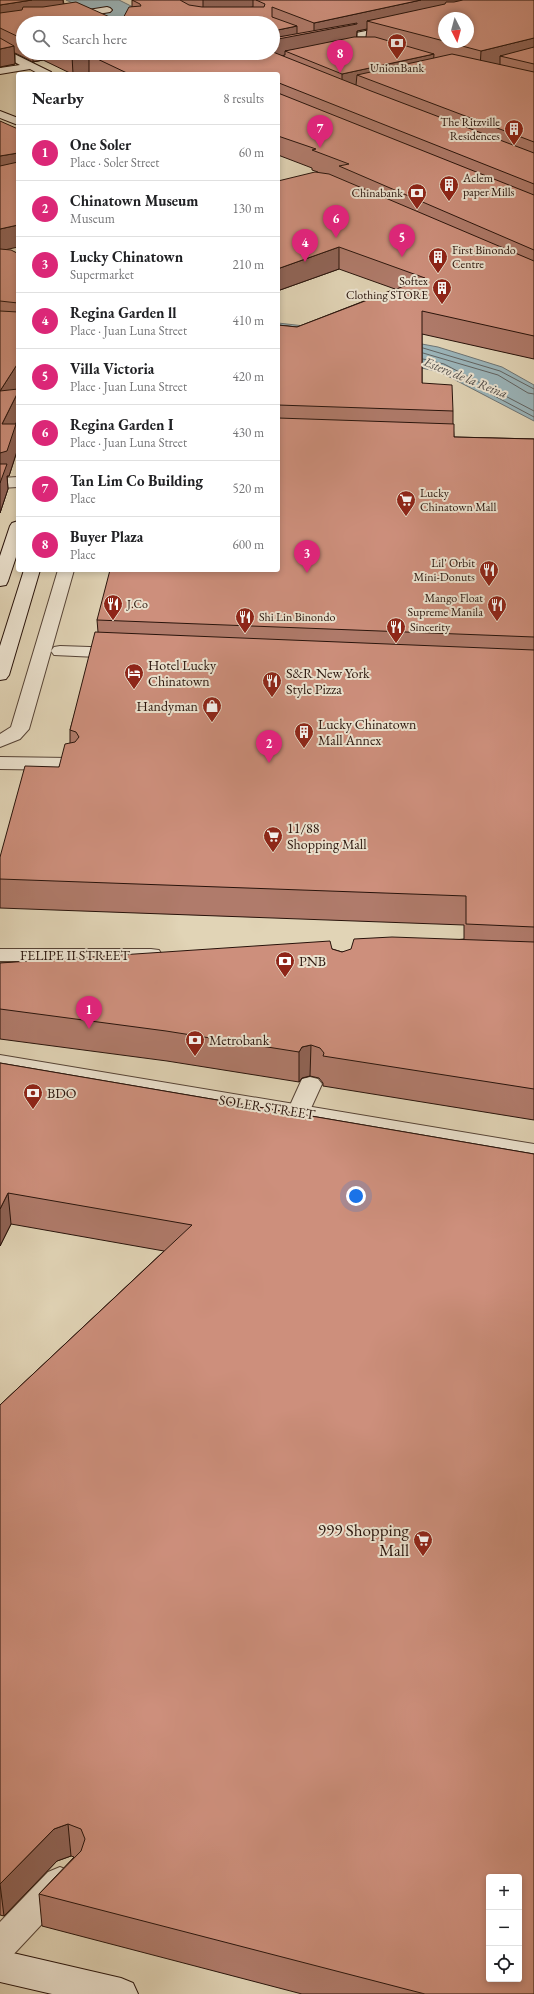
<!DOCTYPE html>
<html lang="en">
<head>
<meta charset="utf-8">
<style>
	body { margin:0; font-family:"EB Garamond",serif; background:#f6f6f6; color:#202124 }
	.controls { position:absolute; right:12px; bottom:12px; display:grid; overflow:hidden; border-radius:4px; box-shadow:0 2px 6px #0003 }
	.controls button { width:36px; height:36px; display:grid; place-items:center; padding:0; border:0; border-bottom:1px solid #e0e0e0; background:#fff; color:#202124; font:20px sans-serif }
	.compass { position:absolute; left:438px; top:12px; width:36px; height:36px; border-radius:50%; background:#fff; box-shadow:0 2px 6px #0003; rotate:174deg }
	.you { position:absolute; left:356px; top:1196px; width:14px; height:14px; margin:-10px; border:3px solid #fff; border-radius:50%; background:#1a73e8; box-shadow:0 0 0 6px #1a73e833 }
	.badge { display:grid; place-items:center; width:26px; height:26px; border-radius:50%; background:#db2777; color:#fff; font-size:13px; font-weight:700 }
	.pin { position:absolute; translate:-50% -33px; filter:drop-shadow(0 1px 2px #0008) }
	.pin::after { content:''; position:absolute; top:21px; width:14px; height:12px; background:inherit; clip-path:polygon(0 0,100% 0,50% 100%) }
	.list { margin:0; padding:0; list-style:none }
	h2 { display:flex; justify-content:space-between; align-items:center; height:52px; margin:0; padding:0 16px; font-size:17px }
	h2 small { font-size:13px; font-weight:400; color:#757577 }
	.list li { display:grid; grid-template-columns:26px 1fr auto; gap:12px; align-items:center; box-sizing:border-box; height:56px; padding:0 16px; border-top:1px solid #e0e0e0 }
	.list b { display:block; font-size:15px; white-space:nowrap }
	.list p { margin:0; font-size:13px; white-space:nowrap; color:#757577 }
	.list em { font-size:13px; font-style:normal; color:#757577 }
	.icon { flex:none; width:22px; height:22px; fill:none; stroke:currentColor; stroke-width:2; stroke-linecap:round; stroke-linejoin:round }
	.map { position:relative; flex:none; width:534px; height:1994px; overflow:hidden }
	.search { position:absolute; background:#fff; box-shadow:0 2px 6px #0003; left:16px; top:16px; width:264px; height:44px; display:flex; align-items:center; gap:10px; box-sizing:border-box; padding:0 14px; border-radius:22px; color:#757577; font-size:15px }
	.panel { position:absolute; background:#fff; box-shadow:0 2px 6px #0003; left:16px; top:72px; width:264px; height:500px; border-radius:4px }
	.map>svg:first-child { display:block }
	.water { fill:#9bb5ba; stroke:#6d7474 }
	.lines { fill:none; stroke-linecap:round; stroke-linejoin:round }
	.shore { stroke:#626462; stroke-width:1 }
	.lane-casing { stroke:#564336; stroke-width:2 }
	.street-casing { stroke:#564336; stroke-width:2 }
	.secondary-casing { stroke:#28130b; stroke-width:2 }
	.lane { fill:#ece3d0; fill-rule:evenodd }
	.street { fill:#ece3d0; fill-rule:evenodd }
	.secondary { fill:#ece3d0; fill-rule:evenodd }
	.wall { fill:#b07b6b; stroke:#28130b; fill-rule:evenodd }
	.shaded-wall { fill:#906457; stroke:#28130b }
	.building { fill:#cd8f7c; stroke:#28130b; fill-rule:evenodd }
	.labels { text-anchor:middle; stroke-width:4; stroke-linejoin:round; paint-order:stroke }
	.far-poi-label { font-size:12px; fill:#28130b; stroke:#ece3d0; text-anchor:start }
	.far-water-label { font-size:13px; font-style:italic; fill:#504c48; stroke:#ece3d0 }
	.poi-label { font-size:14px; fill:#28130b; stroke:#ece3d0; text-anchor:start }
	.street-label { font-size:14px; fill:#28130b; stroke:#ece3d0 }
	.near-poi-label { font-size:17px; fill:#28130b; stroke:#ece3d0; text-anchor:end }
</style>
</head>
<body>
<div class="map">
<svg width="534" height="1994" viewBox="0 0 534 1994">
	<rect width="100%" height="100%" fill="#e1d4b6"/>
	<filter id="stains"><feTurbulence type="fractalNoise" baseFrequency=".005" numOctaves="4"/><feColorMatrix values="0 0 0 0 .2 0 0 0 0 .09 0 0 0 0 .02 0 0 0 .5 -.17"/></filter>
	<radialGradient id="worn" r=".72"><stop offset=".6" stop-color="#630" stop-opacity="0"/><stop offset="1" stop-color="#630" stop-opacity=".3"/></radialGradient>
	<path class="water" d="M 66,0 L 119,0 L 165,23 L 115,23 Z
		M 278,323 L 357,332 L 438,347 L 502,367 L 534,385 L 534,421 L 440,372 L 334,349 L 278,341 Z"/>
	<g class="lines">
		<path class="shore" d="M 423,348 L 500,371 L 534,389
			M 423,353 L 498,375 L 528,393 L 534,394
			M 423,359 L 444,364 L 534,411
			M 423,364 L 442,368 L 534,417"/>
		<g class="lane-casing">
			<path id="lane" d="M 58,570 L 74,570 L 29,729 L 20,739 L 0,747 L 0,734 L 11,727 Z
				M 0,757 L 69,758 L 76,760 L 79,764 L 76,768 L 69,770 L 0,769 Z
				M 0,949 L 151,949 L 159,950 L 162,955 L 159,960 L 151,961 L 0,961 Z
				M 310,1077 L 318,1079 L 322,1084 L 307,1117 L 299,1119 L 291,1117 L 287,1112 L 302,1079 Z
				M 60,1867 L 72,1872 L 76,1882 L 72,1892 L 12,1956 L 0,1961 L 0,1922 L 48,1872 Z"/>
		</g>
		<g class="street-casing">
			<path id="street" d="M 153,53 L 166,53 L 174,57 L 175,59 L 173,65 L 133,74 L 113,74 L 114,72 L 164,61 Z
				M 18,477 L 18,487 L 0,488 L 0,478 Z
				M 60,646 L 119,648 L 125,649 L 128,653 L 125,657 L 119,658 L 54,655 L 51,651 L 54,647 Z
				M 0,1055 L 534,1144 L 534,1160 L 0,1069 Z"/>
		</g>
		<g class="secondary-casing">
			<path id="secondary" d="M 107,7 L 110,8 L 112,10 L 110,12 L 44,23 L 23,23 L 23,26 L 20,23 L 25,20 Z
				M 395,25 L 399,26 L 400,28 L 399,30 L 273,56 L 268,53 L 273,53 L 273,50 Z
				M 0,47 L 51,72 L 52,74 L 39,74 L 30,69 L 0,74 L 0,68 L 20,65 L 0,54 Z
				M 0,111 L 18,118 L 18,125 L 0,118 Z
				M 18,521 L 18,551 L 8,581 L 6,585 L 0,586 L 0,556 L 10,526 L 12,523 Z
				M 24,570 L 40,570 L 9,675 L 6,679 L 0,680 L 0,646 Z
				M 0,1950 L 121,1978 L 133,1983 L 138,1994 L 52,1994 L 0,1982 Z"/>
		</g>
		<use href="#lane" class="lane"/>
		<use href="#street" class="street"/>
		<use href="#secondary" class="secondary"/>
	</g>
	<path class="wall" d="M 0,0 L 63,0 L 64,4 L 121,22 L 132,7 L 132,0 L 534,0 L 534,359 L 422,334 L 422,383 L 453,411 L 453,424 L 454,437 L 534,439 L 534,1120 L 323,1086 L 323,1083 L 319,1078 L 310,1076 L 302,1078 L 299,1082 L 167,1061 L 0,1039 L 0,963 L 332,949 L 342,952 L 464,939 L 464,925 L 0,908 L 0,857 L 59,767 L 70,743 L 70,730 L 98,632 L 97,620 L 278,325 L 297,327 L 395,289 L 339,269 L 280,290 L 318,172 L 312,170 L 312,168 L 278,155 L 278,74 L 91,74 L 89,73 L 72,74 L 43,60 L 33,62 L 15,53 L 15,64 L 0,67 ZM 444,18 L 468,42 L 444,42 ZM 23,23 L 273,23 L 273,53 L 169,53 L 175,56 L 175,57 L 160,57 L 160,53 L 23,53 ZM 367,29 L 366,37 L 357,37 L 357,31 Z
		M 0,121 L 6,250 L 17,253 L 18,251 L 18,388 L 17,389 L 18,389 L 18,419 L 15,424 L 18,448 L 9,476 L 7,476 L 8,489 L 0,513 Z
		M 0,1063 L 534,1154 L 534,1994 L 302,1994 L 42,1926 L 39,1894 L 74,1857 L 71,1856 L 57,1861 L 4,1916 L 0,1915 L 0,1405 L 164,1251 L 11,1224 L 0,1246 Z"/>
	<path class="shaded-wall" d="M 32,0 L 63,0 L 64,13 L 0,22 L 0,5 Z
		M 203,0 L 253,0 L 253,7 L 203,15 Z
		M 421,0 L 501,0 L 367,21 L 367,29 L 357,31 L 356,42 L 285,51 L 285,55 L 269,59 L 273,53 L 273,31 L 297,26 L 297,35 L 314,32 L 314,23 Z
		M 534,38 L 534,56 L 500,56 L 500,65 L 480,69 L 481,51 Z
		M 14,46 L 15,64 L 0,67 L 0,49 Z
		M 33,53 L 43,53 L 43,60 L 33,62 Z
		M 112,53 L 160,53 L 160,60 L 119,69 L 111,55 Z
		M 175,53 L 199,53 L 199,60 L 175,64 Z
		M 434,54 L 433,68 L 357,75 L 356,85 L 342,88 L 342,74 Z
		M 89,55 L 89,73 L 73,74 L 72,56 Z
		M 278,83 L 279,83 L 279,102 L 278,102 Z
		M 18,153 L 18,173 L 0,177 L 0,156 Z
		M 18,225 L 18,247 L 0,251 L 0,229 Z
		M 339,247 L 339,269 L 280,290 L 278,291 L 278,269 L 280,268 Z
		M 18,363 L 18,388 L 2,414 L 0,391 Z
		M 18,392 L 18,419 L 3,449 L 2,424 Z
		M 16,424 L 18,448 L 9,476 L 7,476 L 8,489 L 0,513 L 0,453 Z
		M 311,1045 L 310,1076 L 302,1078 L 299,1082 L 299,1052 L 302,1047 Z
		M 8,1193 L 11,1224 L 0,1246 L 0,1209 Z
		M 68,1824 L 71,1856 L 57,1861 L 4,1916 L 0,1884 L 54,1829 Z"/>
	<path class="building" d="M 0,0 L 32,0 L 0,5 Z
		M 132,0 L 180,0 L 189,5 L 202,7 L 264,7 L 265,4 L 256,0 L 421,0 L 314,23 L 272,7 L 272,17 L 297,26 L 273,31 L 273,23 L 23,23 L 23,39 L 0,28 L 0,13 L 22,10 L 23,7 L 43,7 L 76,2 L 121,22 L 129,7 L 141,6 L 140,4 Z
		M 463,0 L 534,0 L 534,38 L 481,51 L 447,42 L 468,42 L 468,18 L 444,18 L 444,41 L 367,21 L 445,4 L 446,2 L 454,2 Z
		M 357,23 L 357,24 L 273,40 L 273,38 Z
		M 354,37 L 375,37 L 434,54 L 342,74 L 285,51 Z
		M 0,38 L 14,46 L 0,49 Z
		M 534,47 L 534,64 L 500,56 Z
		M 273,52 L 371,91 L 534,153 L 534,184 L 279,83 L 278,83 L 278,74 L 129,74 L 89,55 L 72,56 L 66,53 L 112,53 L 111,55 L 112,57 L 203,57 L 203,54 L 201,53 L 273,53 Z
		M 452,54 L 534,72 L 534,142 L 357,75 Z
		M 278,93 L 534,195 L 534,250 L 339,166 L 349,164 L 312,150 L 316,149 L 278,136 Z
		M 0,121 L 18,129 L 18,158 L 18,153 L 0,156 Z
		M 18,162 L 18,225 L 0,229 L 0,166 Z
		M 315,172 L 329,174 L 534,261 L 534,336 L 422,311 L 422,383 L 452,385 L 453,411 L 278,405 L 278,406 L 278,325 L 297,327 L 425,278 L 339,247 L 280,268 L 278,269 L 278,181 Z
		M 0,249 L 11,250 L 17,253 L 18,251 L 18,363 L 0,391 L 18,389 L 18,392 L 2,424 L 16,424 L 7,451 L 0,453 L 0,311 L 18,312 L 18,303 L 0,301 Z
		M 278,418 L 454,424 L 454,437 L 534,439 L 534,637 L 97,620 L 110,570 L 278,570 Z
		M 0,464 L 7,464 L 0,483 Z
		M 95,632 L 534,650 L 534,927 L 466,924 L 466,896 L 0,879 L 0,857 L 25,766 L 59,767 L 65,744 L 75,742 L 79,737 L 76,732 L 70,730 Z
		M 392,937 L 534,942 L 534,1089 L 323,1056 L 324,1053 L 320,1048 L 311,1045 L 302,1047 L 299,1052 L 166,1031 L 0,1009 L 0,963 L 330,941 L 332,949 L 342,952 L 351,949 L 354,939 Z
		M 0,1063 L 534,1154 L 534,1994 L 425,1994 L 39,1894 L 81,1851 L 85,1839 L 81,1829 L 68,1824 L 54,1829 L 0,1884 L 0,1405 L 192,1225 L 8,1193 L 0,1209 ZM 489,1877 L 519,1877 L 519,1979 L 489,1979 Z"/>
	<defs>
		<g id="bank-pin" transform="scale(1)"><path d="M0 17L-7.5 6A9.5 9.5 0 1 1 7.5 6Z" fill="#8f2418" stroke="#ece3d0"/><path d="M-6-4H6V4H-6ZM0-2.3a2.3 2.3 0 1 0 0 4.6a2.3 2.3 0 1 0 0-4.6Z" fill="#fff"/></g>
		<g id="building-pin" transform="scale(1)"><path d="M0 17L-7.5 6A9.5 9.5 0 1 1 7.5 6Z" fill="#8f2418" stroke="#ece3d0"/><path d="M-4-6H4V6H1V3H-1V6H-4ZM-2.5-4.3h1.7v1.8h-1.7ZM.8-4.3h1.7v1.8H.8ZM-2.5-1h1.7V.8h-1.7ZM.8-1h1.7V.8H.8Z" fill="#fff"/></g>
		<g id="supermarket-pin" transform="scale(1)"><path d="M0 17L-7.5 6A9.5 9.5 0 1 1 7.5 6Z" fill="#8f2418" stroke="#ece3d0"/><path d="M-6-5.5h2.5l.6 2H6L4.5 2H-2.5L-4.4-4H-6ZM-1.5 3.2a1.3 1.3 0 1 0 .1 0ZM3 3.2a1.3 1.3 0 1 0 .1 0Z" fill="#fff"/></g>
		<g id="restaurant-pin" transform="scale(1)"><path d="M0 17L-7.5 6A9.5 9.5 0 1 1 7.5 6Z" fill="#8f2418" stroke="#ece3d0"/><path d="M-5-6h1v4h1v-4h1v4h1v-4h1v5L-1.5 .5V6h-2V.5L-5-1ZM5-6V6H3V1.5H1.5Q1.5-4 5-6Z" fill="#fff"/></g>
		<g id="hotel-pin" transform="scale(1)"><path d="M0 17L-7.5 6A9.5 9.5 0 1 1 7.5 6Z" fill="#8f2418" stroke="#ece3d0"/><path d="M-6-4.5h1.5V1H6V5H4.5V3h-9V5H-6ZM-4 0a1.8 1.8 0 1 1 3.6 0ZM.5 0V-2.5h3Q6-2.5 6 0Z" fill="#fff"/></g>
		<g id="shop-pin" transform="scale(1)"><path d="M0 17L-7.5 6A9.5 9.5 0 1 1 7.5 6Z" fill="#8f2418" stroke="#ece3d0"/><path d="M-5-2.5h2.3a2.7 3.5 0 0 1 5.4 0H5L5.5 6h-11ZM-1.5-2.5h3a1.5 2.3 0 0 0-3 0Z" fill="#fff"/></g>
	</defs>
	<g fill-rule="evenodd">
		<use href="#bank-pin" x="397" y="43"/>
		<use href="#building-pin" x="514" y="129"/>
		<use href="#building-pin" x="449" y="185"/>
		<use href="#bank-pin" x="417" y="193"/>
		<use href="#building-pin" x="438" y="257"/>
		<use href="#building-pin" x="442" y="288"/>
		<use href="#supermarket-pin" x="406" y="500"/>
		<use href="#restaurant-pin" x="489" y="570"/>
		<use href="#restaurant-pin" x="113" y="604"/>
		<use href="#restaurant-pin" x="497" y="605"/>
		<use href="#restaurant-pin" x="245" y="617"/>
		<use href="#restaurant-pin" x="396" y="627"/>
		<use href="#hotel-pin" x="134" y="673"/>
		<use href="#restaurant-pin" x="272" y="681"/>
		<use href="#shop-pin" x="212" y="706"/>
		<use href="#building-pin" x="304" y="732"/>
		<use href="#supermarket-pin" x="273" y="836"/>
		<use href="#bank-pin" x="285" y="961"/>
		<use href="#bank-pin" x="195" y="1040"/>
		<use href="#bank-pin" x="33" y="1093"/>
		<use href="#supermarket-pin" x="423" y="1540"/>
	</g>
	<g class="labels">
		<g class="far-poi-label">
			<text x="397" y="72" text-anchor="middle">UnionBank</text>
			<text x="500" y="126" text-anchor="end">The Ritzville<tspan x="500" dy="14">Residences</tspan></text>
			<text x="463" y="182">Aclem<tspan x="463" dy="14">paper Mills</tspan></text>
			<text x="403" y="197" text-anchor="end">Chinabank</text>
			<text x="452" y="254">First Binondo<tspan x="452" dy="14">Centre</tspan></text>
			<text x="428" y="285" text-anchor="end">Softex<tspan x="428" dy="14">Clothing STORE</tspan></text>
			<text x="420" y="497">Lucky<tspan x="420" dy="14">Chinatown Mall</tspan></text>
			<text x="475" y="567" text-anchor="end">Lil' Orbit<tspan x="475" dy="14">Mini-Donuts</tspan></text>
			<text x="483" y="602" text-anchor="end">Mango Float<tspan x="483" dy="14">Supreme Manila</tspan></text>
			<text x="127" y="608">J.Co</text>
			<text x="259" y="621">Shi Lin Binondo</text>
			<text x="410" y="631">Sincerity</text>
		</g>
		<g class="far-water-label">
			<text transform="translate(466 377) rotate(22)" y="5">Estero de la Reina</text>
		</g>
		<g class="poi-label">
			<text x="148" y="670">Hotel Lucky<tspan x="148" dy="16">Chinatown</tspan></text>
			<text x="286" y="678">S&amp;R New York<tspan x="286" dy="16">Style Pizza</tspan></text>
			<text x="198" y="711" text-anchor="end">Handyman</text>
			<text x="318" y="729">Lucky Chinatown<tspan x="318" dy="16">Mall Annex</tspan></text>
			<text x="287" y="833">11/88<tspan x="287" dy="16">Shopping Mall</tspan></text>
			<text x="299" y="966">PNB</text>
			<text x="209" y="1045">Metrobank</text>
			<text x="47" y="1098">BDO</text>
		</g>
		<g class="street-label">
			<text x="75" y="960">FELIPE II STREET</text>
			<text transform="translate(267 1107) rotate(9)" y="5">SOLER STREET</text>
		</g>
		<g class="near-poi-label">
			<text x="409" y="1536">999 Shopping<tspan x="409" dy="20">Mall</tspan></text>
		</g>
	</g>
	<rect width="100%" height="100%" filter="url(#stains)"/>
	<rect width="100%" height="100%" fill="url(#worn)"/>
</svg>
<div class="controls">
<button>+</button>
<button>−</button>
<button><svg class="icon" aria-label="locate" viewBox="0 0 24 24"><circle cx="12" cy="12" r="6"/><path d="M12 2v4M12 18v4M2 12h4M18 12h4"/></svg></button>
</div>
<svg class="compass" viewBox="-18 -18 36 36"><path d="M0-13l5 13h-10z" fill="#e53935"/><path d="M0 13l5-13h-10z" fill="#757577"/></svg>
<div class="you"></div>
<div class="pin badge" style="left:89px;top:1029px">1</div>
<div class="pin badge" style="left:269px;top:763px">2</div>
<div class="pin badge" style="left:307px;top:573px">3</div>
<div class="pin badge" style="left:305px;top:262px">4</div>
<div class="pin badge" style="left:402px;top:257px">5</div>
<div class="pin badge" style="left:336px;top:238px">6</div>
<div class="pin badge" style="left:320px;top:148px">7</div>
<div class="pin badge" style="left:340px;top:73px">8</div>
<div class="search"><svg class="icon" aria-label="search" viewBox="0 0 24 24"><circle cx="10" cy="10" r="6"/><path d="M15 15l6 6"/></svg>Search here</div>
<section class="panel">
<h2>Nearby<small>8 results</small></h2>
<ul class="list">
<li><span class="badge">1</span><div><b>One Soler</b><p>Place · Soler Street</p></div><em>60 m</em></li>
<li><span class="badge">2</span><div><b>Chinatown Museum</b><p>Museum</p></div><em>130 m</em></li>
<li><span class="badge">3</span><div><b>Lucky Chinatown</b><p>Supermarket</p></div><em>210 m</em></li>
<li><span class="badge">4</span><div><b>Regina Garden ll</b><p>Place · Juan Luna Street</p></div><em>410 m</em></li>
<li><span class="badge">5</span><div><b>Villa Victoria</b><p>Place · Juan Luna Street</p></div><em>420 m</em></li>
<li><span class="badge">6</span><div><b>Regina Garden I</b><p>Place · Juan Luna Street</p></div><em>430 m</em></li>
<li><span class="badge">7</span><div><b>Tan Lim Co Building</b><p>Place</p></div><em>520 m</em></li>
<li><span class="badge">8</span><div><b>Buyer Plaza</b><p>Place</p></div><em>600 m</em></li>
</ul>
</section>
</div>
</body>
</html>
